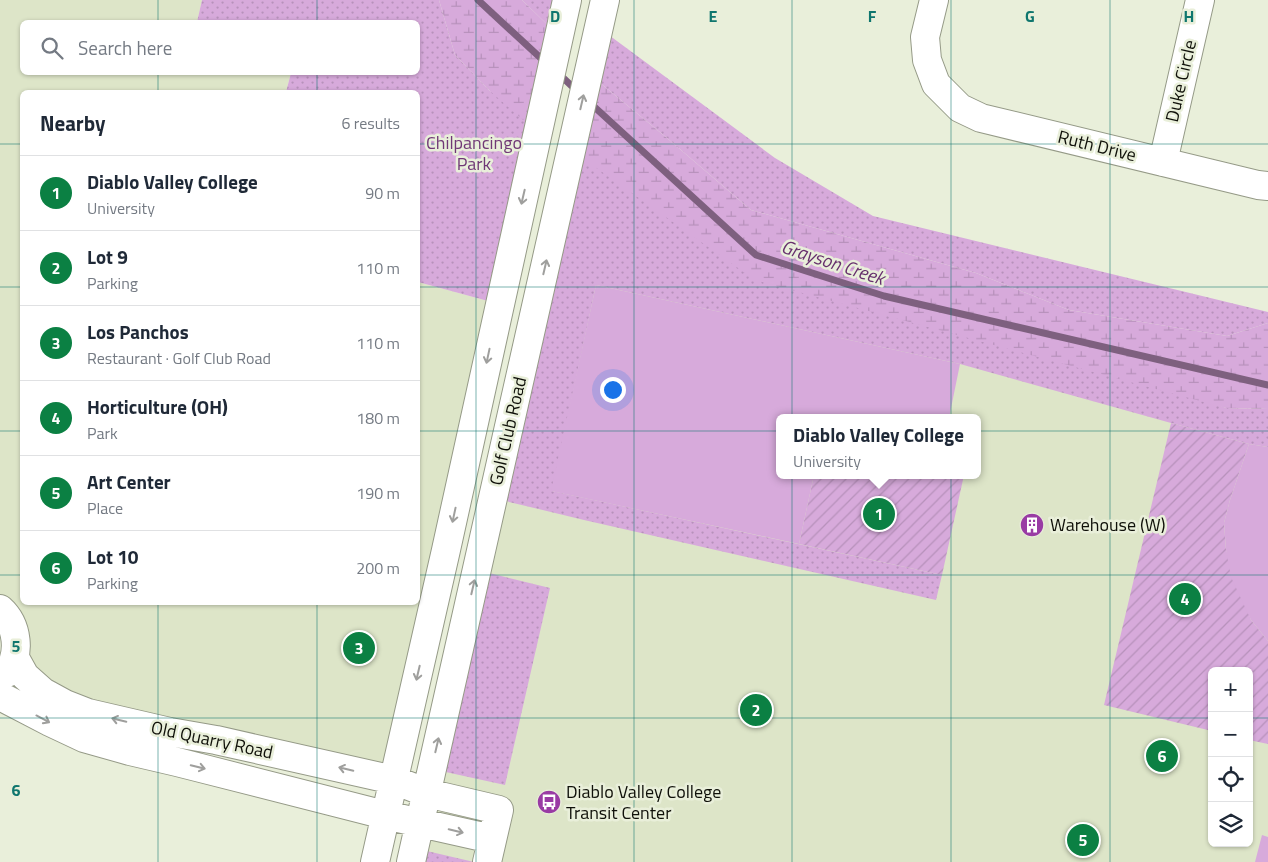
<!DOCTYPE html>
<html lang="en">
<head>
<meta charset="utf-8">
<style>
	body { margin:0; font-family:"Titillium Web",sans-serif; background:#f2f2f3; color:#1f2937 }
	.controls { position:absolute; right:15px; bottom:15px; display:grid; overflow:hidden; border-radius:8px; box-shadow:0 1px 4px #0004 }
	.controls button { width:45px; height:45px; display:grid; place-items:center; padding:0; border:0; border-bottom:1px solid #e0e1e3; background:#fff; color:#1f2937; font:25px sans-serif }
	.you { position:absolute; left:612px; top:389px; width:18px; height:18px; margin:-12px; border:4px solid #fff; border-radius:50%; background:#1a73e8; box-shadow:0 0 0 8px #1a73e833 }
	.badge { display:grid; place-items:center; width:32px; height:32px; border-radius:50%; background:#0b8043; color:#fff; font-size:16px; font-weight:700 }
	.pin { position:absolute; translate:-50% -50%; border:2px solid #fff; box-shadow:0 1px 5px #0006 }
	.popup { position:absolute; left:776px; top:414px; width:205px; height:65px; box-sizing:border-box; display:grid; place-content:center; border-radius:8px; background:#fff; filter:drop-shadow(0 1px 4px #0005); font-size:16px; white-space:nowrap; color:#747a83 }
	.popup b { font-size:19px; color:#1f2937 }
	.popup::after { content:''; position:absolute; left:50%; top:100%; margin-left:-10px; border:10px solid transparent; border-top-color:#fff }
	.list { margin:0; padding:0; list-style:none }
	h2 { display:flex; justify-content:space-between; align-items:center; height:65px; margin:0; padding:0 20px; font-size:21px }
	h2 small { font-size:16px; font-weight:400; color:#747a83 }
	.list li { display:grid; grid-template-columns:32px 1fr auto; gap:15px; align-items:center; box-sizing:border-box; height:75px; padding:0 20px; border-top:1px solid #e0e1e3 }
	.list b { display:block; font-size:19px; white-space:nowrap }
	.list p { margin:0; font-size:16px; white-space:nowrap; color:#747a83 }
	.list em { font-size:16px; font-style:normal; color:#747a83 }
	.icon { flex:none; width:28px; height:28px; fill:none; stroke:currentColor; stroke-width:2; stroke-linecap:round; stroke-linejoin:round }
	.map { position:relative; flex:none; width:1268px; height:862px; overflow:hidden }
	.search { position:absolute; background:#fff; box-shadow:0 1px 4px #0004; left:20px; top:20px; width:400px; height:55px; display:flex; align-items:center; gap:12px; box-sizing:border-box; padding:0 18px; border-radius:8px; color:#747a83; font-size:19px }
	.panel { position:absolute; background:#fff; box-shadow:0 1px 4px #0004; left:20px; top:90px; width:400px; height:515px; border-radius:8px }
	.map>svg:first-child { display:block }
	.built { fill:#dde5c8; fill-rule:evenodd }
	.grass { fill:url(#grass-dots) }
	.wetland { fill:url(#wetland-marsh) }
	.garden { fill:url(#garden-furrows) }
	.pitch { fill:#d7aadb }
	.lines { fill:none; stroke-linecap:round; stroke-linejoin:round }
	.stream { stroke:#7e607f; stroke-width:7 }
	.minor-casing { stroke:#959a87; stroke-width:30 }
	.minor { stroke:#fff; stroke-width:28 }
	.oneway { stroke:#9f9f9d }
	.grid { fill:none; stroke:#0f766e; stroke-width:1; stroke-opacity:0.55 }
	.labels { text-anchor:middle; stroke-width:5; stroke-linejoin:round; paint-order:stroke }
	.street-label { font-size:18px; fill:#0f1009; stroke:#e9efda }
	.park-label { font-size:18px; fill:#703876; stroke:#e9efda }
	.poi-label { font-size:18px; fill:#0f1009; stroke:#e9efda; text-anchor:start }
	.water-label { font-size:19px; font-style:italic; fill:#67306d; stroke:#e9efda }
	.grid-label { font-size:16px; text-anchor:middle; font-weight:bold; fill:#0f766e; stroke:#e9efda; stroke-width:5; stroke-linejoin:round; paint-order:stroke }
</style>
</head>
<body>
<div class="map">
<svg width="1268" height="862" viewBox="0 0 1268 862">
	<defs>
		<pattern id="grass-dots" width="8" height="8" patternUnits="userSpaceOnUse" patternTransform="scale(1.25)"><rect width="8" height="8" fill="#d7aadb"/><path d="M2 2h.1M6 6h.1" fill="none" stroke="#b791bb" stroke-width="1.8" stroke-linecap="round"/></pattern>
		<pattern id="wetland-marsh" width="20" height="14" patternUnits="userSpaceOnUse" patternTransform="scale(1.25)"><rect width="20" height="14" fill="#d7aadb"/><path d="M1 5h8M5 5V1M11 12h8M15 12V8" fill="none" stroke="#b791bb"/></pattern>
		<pattern id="garden-furrows" width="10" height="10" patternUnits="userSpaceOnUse" patternTransform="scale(1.25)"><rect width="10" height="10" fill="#d7aadb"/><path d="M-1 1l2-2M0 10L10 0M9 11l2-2" fill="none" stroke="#b791bb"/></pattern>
	</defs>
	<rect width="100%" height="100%" fill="#e9efda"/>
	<path class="built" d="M 0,0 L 202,0 L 197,22 L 22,22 L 22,72 L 291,73 L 286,92 L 22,92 L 22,602 L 418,602 L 418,282 L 499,304 L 394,780 L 43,692 L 0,609 Z
		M 571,150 L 1226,408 L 1268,409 L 1268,862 L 411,862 ZM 780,418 L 978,418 L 978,475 L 780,475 ZM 1212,671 L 1249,671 L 1249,843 L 1212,843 Z"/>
	<path class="grass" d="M 202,0 L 439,0 L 455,55 L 490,91 L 543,111 L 499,304 L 418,282 L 418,92 L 286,92 L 291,73 L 418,72 L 418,22 L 197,22 Z
		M 522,0 L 560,0 L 559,36 Z
		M 598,27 L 775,158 L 873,216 L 1268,312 L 1268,323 L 1227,336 L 1069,310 L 976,273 L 751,210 L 667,138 L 588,73 Z
		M 571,150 L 1226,408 L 1268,409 L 1268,447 L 1249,444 L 1171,423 L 960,364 L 596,285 L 552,491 L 942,575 L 936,600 L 584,520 L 493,498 Z
		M 477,570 L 550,588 L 505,785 L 432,769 Z
		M 414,848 L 474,862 L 411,862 Z"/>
	<path class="wetland" d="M 439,0 L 522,0 L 559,36 L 543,111 L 523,120 L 490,91 L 455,55 Z
		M 588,73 L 667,138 L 751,210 L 976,273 L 1069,310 L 1227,336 L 1268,323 L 1268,409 L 1226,408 L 755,280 L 571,150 Z"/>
	<path class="garden" d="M 1171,423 L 1249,444 L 1230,500 L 1224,523 L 1226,550 L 1251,620 L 1268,641 L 1268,744 L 1249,740 L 1249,671 L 1212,671 L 1212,731 L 1104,705 Z
		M 814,475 L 964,475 L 942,575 L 799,544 Z"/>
	<path class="pitch" d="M 596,285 L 960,364 L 949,418 L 780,418 L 780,475 L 814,475 L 799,544 L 551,491 Z
		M 1249,444 L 1268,447 L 1268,641 L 1251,620 L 1231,577 L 1226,550 L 1224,523 L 1230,500 Z
		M 1262,835 L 1268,837 L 1268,862 L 1255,862 Z"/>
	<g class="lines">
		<path class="stream" d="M 478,0 L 546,63
			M 558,73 L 578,92
			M 589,102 L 756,255 L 884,296 L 1268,385"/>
		<g class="minor-casing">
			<path id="minor" d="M 934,0 L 925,37 L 927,60 L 936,84 L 960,108 L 981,118 L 1258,185 L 1268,186
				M 1163,162 L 1200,0
				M 0,609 C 18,625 21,654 7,673
				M 15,658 L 25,676 L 43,692 L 65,704 L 88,713 L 170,732 L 216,740 L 394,780 L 427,793 L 499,810 L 487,862
				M 0,696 L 50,722 L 84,738 L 130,751 L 177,762 L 385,815 L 492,839
				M 375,862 L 446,550 L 567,0
				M 411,862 L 605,0"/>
		</g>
		<use href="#minor" class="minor"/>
	</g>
	<defs><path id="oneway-shaft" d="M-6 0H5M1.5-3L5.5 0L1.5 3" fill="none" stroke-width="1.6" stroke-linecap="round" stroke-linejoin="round" transform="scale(1.25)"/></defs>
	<g class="oneway">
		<use href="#oneway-shaft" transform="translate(582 102) rotate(-77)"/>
		<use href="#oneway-shaft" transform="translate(523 197) rotate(103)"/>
		<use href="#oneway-shaft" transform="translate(545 267) rotate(-77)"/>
		<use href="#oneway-shaft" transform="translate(488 356) rotate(102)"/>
		<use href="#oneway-shaft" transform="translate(454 515) rotate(102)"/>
		<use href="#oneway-shaft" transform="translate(473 587) rotate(-77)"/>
		<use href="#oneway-shaft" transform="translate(418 673) rotate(103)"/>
		<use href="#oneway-shaft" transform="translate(43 719) rotate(28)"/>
		<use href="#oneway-shaft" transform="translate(119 720) rotate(-167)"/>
		<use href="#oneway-shaft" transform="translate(437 745) rotate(-77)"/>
		<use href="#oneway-shaft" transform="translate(198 767) rotate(14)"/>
		<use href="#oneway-shaft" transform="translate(346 769) rotate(-167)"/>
		<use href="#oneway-shaft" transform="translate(456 831) rotate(13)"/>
	</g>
	<path class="grid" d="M 158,0 L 158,22M 317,0 L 317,22M 476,0 L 476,862M 634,0 L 634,862M 792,0 L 792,862M 951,0 L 951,862M 1110,0 L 1110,862M 158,72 L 158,92M 317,72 L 317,92M 0,144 L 22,144M 418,144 L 1268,144M 0,287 L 22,287M 418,287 L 1268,287M 0,431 L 22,431M 418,431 L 1268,431M 0,575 L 22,575M 418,575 L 1268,575M 158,602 L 158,862M 317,602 L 317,862M 0,718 L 1212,718M 1249,718 L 1268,718"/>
	<defs>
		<g id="building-disc" transform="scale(1.25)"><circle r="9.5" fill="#993ba4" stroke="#e9efda"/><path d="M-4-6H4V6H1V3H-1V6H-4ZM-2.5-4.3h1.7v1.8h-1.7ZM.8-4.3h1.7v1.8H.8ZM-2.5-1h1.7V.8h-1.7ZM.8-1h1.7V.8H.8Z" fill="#fff"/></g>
		<g id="bus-disc" transform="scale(1.25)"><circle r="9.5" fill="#993ba4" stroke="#e9efda"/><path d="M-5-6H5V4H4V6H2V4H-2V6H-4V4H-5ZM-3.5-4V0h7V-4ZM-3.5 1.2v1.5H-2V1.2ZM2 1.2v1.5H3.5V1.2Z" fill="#fff"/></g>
	</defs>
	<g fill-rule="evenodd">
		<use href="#building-disc" x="1032" y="525"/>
		<use href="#bus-disc" x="549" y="802"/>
	</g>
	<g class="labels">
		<g class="street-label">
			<text transform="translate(1181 81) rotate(-77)" y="6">Duke Circle</text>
			<text transform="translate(1097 146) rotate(14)" y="6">Ruth Drive</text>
			<text transform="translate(508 431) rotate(-77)" y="6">Golf Club Road</text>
			<text transform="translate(212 740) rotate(12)" y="6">Old Quarry Road</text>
		</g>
		<g class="park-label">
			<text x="474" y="149">Chilpancingo<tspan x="474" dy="21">Park</tspan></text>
		</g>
		<g class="poi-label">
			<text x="1050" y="531">Warehouse (W)</text>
			<text x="566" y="798">Diablo Valley College<tspan x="566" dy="21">Transit Center</tspan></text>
		</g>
		<g class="water-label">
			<text transform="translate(833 262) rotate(18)" y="7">Grayson Creek</text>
		</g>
	</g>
	<g class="grid-label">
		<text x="555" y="22">D</text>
		<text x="713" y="22">E</text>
		<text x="872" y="22">F</text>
		<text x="1030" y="22">G</text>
		<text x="1189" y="22">H</text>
		<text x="16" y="652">5</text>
		<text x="16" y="796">6</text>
	</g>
</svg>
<div class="controls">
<button>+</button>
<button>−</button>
<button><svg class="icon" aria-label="locate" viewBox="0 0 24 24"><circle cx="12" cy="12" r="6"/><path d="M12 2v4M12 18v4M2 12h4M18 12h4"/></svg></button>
<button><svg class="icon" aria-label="layers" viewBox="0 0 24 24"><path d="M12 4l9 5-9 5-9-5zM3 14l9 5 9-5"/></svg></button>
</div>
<div class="you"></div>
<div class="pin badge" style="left:879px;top:514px">1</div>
<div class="popup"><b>Diablo Valley College</b>University</div>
<div class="pin badge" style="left:756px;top:710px">2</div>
<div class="pin badge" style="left:359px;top:648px">3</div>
<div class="pin badge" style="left:1185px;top:599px">4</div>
<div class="pin badge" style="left:1083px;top:840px">5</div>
<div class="pin badge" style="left:1162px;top:756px">6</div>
<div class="search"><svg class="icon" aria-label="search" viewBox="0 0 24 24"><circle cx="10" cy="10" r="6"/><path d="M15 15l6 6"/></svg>Search here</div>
<section class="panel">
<h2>Nearby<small>6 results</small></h2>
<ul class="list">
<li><span class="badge">1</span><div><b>Diablo Valley College</b><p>University</p></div><em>90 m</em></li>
<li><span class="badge">2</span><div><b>Lot 9</b><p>Parking</p></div><em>110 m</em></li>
<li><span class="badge">3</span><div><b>Los Panchos</b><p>Restaurant · Golf Club Road</p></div><em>110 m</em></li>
<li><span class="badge">4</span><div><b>Horticulture (OH)</b><p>Park</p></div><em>180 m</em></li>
<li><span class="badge">5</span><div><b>Art Center</b><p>Place</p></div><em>190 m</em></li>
<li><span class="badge">6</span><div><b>Lot 10</b><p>Parking</p></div><em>200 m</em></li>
</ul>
</section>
</div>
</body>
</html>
